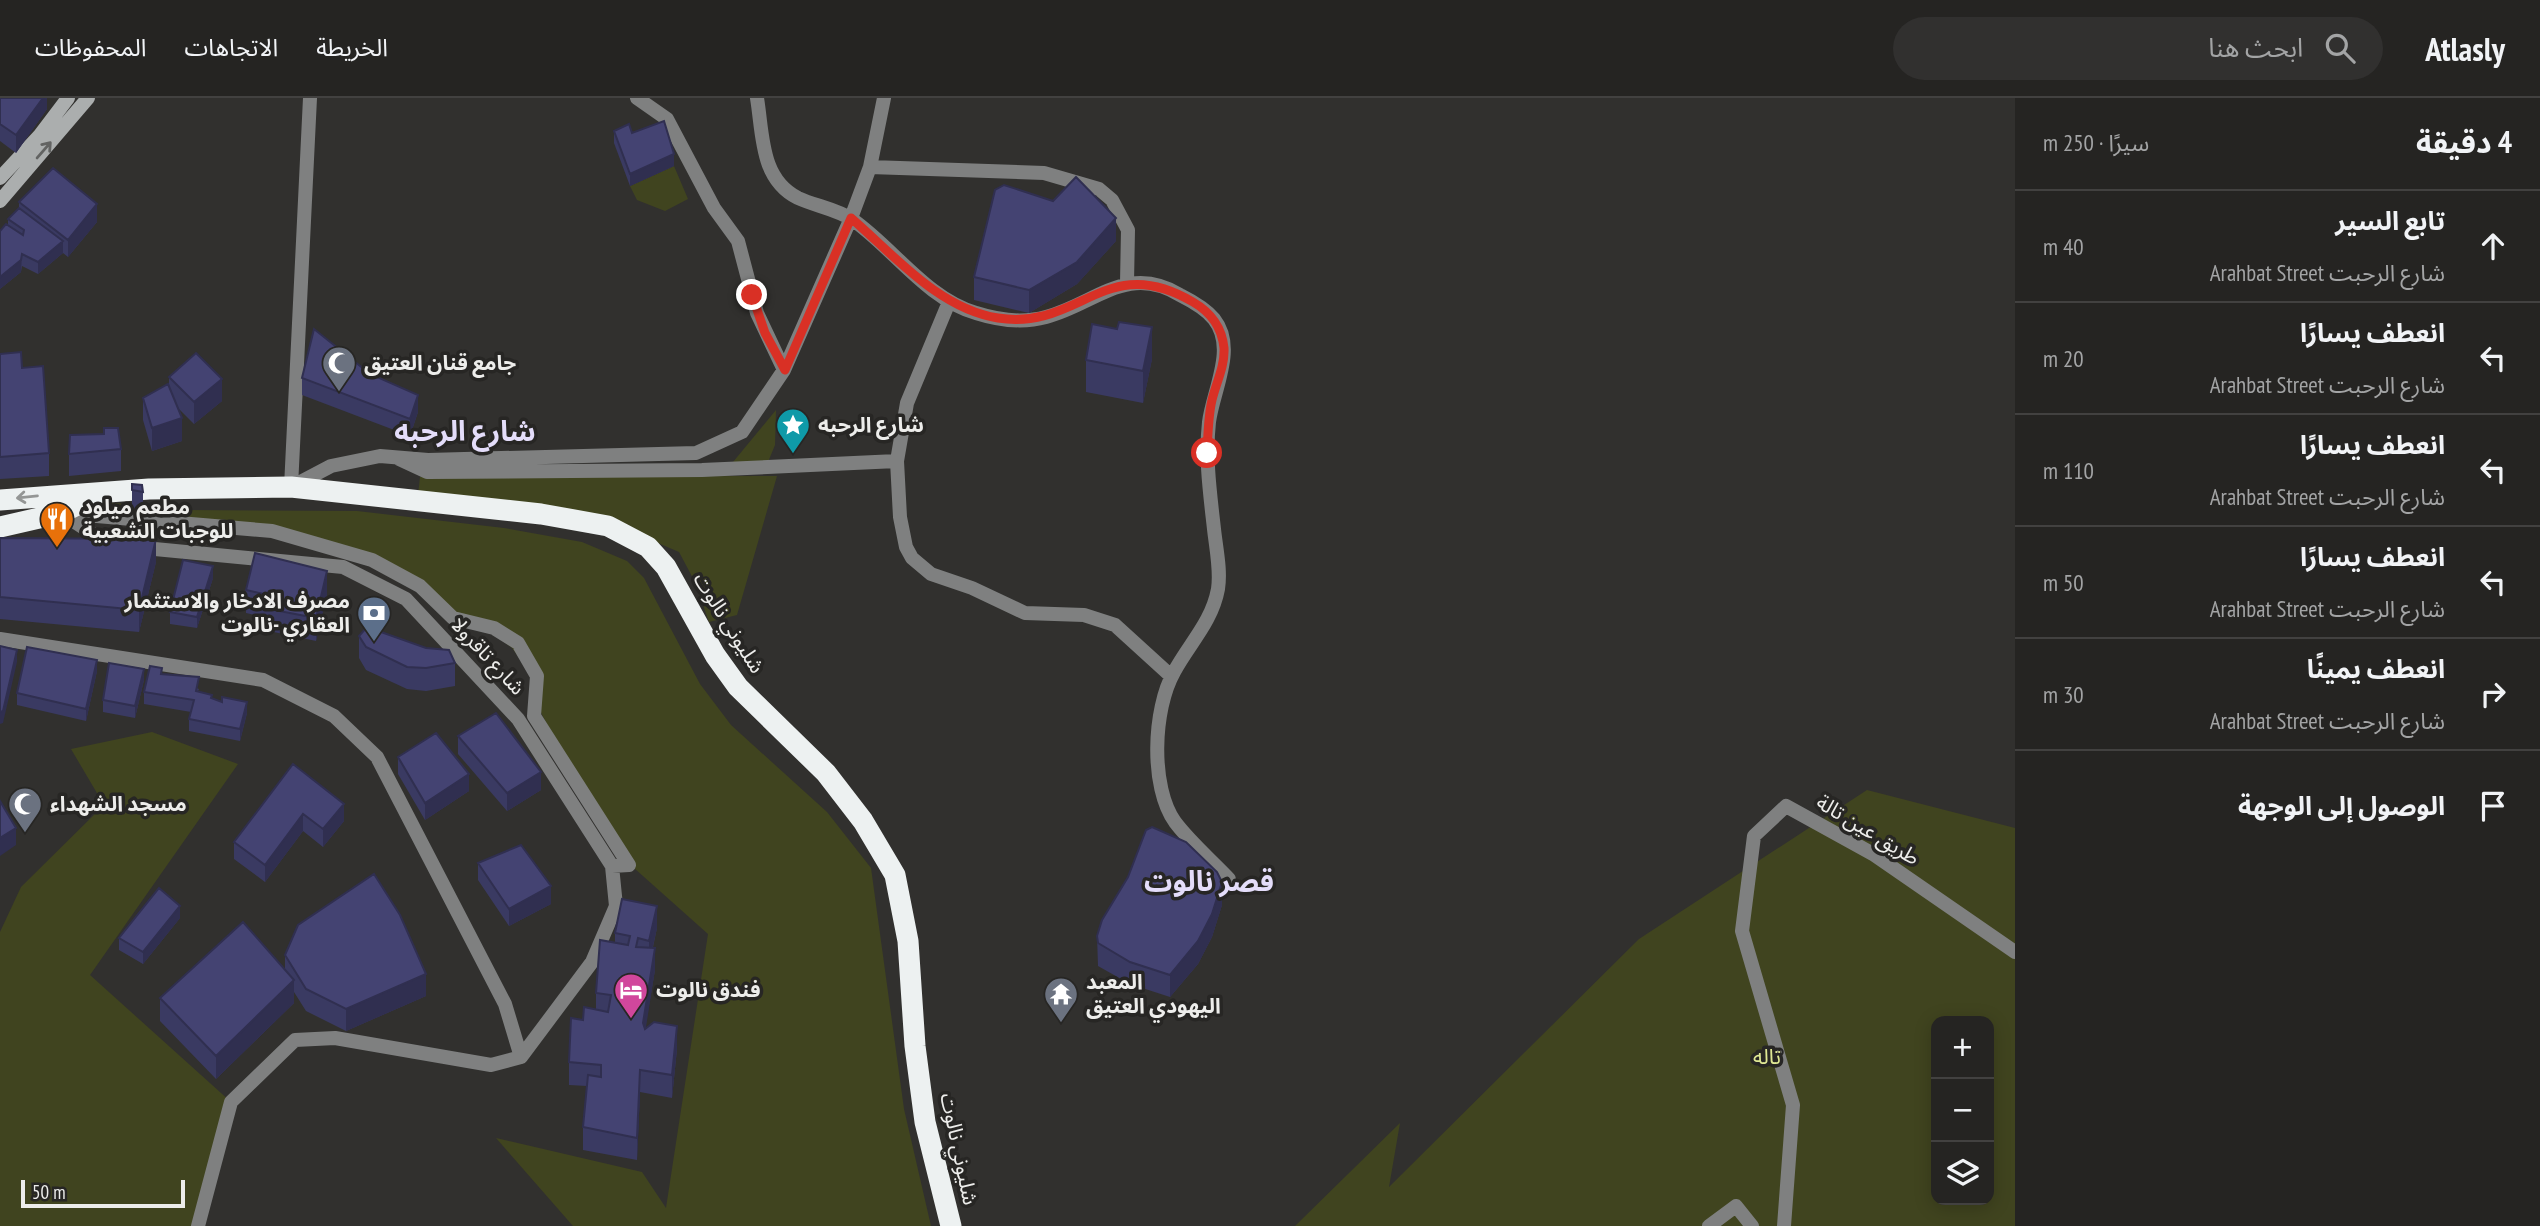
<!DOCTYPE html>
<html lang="ar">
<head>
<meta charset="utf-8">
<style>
	body { margin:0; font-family:"PT Sans Narrow","Noto Sans Arabic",sans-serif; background:#31302f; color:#f1f3f6; direction:rtl }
	.controls { position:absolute; right:21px; bottom:21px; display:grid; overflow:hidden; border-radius:14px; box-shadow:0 4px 18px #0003 }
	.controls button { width:63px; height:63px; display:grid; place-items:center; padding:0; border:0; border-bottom:2px solid #424140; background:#252422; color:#f1f3f6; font:35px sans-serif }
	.scale { position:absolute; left:21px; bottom:18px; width:164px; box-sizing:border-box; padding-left:7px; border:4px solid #ededeb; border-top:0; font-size:19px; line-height:24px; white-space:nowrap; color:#ededeb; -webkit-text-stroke:5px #272624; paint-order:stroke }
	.stop { position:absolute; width:21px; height:21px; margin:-16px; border:5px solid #d93025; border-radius:50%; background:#fff }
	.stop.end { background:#d93025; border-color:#fff; box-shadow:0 2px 7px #0008 }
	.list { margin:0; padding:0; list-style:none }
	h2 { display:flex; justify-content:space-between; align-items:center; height:91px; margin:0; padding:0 28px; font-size:30px }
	h2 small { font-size:23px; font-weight:400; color:#a3a4a5 }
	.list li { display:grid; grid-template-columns:46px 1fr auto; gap:21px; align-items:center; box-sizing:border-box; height:112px; padding:0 28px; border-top:2px solid #424140 }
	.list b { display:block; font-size:26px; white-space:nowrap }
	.list p { margin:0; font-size:23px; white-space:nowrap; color:#a3a4a5 }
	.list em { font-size:23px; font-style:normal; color:#a3a4a5 }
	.icon { flex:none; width:38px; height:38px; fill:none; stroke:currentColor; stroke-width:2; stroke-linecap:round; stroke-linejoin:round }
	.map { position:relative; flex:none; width:2015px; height:1128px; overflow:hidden; direction:ltr }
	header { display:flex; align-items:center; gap:42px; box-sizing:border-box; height:98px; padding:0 35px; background:#252422; border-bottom:2px solid #424140 }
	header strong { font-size:33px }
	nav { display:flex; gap:38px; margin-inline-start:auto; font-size:24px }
	.search { width:490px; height:63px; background:#31302f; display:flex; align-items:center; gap:18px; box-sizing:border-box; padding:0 24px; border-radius:38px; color:#a3a4a5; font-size:26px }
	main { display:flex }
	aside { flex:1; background:#252422 }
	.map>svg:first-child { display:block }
	.green { fill:#40441f; fill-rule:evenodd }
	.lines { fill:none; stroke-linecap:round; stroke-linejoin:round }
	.street { stroke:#7f8080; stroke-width:14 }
	.secondary { stroke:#abaeae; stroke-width:14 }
	.highway { stroke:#edf1f1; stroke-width:21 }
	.wall { fill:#3a3a62 }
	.shaded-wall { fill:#302f50 }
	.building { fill:#444372; stroke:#302f50; stroke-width:2 }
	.oneway { stroke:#626362 }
	.oneway2 { stroke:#949695 }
	.route { stroke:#d93025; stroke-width:9 }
	.labels { text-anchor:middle; stroke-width:7; stroke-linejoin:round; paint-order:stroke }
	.poi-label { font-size:21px; font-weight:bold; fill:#ededeb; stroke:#272624; text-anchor:start }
	.street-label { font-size:21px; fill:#ededeb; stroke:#272624 }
	.park-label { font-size:21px; fill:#dfe894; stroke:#272624 }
	.district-label { font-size:28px; font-weight:bold; fill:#e4ddfa; stroke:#272624 }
</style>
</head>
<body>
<header>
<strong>Atlasly</strong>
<div class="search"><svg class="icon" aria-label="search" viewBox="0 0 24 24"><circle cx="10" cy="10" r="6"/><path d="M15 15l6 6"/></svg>ابحث هنا</div>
<nav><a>الخريطة</a><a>الاتجاهات</a><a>المحفوظات</a></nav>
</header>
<main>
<aside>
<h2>4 دقيقة<small>سيرًا · 250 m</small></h2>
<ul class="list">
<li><svg class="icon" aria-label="ahead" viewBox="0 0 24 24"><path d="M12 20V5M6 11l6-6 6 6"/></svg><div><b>تابع السير</b><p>شارع الرحبت Arahbat Street</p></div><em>40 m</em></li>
<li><svg class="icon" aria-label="left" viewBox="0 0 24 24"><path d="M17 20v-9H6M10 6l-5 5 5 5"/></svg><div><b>انعطف يسارًا</b><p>شارع الرحبت Arahbat Street</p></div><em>20 m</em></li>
<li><svg class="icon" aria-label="left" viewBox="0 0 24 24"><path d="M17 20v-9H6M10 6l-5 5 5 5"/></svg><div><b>انعطف يسارًا</b><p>شارع الرحبت Arahbat Street</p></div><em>110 m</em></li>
<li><svg class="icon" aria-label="left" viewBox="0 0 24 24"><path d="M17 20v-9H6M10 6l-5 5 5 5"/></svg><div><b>انعطف يسارًا</b><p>شارع الرحبت Arahbat Street</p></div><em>50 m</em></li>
<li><svg class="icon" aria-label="right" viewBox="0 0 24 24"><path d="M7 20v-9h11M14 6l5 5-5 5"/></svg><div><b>انعطف يمينًا</b><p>شارع الرحبت Arahbat Street</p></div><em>30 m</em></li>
<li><svg class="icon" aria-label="arrive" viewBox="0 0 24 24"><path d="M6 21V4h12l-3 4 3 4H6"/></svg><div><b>الوصول إلى الوجهة</b></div></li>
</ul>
</aside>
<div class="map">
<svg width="2015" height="1128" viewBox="0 0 2015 1128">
	<rect width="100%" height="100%" fill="#31302e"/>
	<path class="green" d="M 674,68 L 688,101 L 665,113 L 637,102 L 630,88 Z
		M 776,312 L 775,347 L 768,364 L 733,364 Z
		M 777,378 L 737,517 L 709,524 L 695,484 L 679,454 L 609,424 L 418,397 L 420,379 Z
		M 104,404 L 185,412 L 357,413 L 504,430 L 582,444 L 627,463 L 644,480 L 700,586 L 731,627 L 827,714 L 871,770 L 904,1011 L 931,1128 L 573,1128 L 496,1040 L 642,1074 L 666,1110 L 708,836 L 634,770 L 563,656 L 538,609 L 530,575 L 512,550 L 493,536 L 366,465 L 272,433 L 99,416 L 97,405 Z
		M 152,634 L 238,666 L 90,877 L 231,1004 L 198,1128 L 0,1128 L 0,834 L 21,789 L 104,707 L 71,651 Z
		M 1867,692 L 2015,730 L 2015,1128 L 1295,1128 L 1400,1025 L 1389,1089 L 1639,841 ZM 1936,923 L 1989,923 L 1989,1102 L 1936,1102 Z"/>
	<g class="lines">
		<path class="street" d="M 637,0 L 667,21 L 714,110 L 738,143 L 757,215 L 784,272
			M 757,0 C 763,36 760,81 798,100 C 815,108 837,111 853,122 C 893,150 927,201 976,215 C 998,222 1024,225 1046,219 C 1095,206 1127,165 1180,197 C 1192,203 1205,210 1214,221 C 1237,250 1213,292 1209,324 C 1205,360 1210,395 1214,431 C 1216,450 1221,472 1218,491 C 1212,524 1189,546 1174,574 C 1153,611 1150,689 1175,724 C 1190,744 1211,762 1229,781
			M 870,69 L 1044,75 L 1099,91 L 1112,102 L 1128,132 L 1127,185
			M 949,204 L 907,305 L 897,363 L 900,419 L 906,449 L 912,460 L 931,476 L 972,490 L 1025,515 L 1084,517 L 1115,527 L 1171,578
			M 399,361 L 427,374 L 702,372 L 897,363
			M 293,388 L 331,368 L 380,358 L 428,362 L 696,355 L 742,334 L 784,272 L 851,120 L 870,69 L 884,0
			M 291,389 L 310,0
			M 61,415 L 93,436 L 134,449 L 343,469 L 406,501 L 518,621 L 612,768 L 616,808 L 592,864 L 521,959
			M 62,415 L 272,433 L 372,462 L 420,488 L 453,520 L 494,530 L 518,545 L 537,578 L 534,618 L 629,767 L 612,768
			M 0,541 L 263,582 L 334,618 L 377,659 L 505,906 L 521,959
			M 198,1128 L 231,1004 L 295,942 L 335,940 L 491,967 L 521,959
			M 1709,1128 L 1736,1108 L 1752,1128
			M 1784,1128 L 1793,1007 L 1742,833 L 1754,738 L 1786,708 L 1873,756 L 2015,854"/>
		<path class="secondary" d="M 0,80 L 40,37 L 68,0
			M 0,103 L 88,0"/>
		<path class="highway" d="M 0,402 L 149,391 L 291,389 L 541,416 L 608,428 L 648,449 L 666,469 L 715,557 L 738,589 L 826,675 L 863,723 L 895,777 L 908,843 L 915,948 L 925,1024 L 951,1128
			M 0,429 L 61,415 L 95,398"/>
	</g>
	<path class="wall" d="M 0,0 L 47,0 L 47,11 L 16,55 L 0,43 Z
		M 614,33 L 632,35 L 674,68 L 630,88 L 614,45 Z
		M 19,104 L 97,124 L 68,159 L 63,155 L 38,176 L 22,168 L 21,174 L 0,191 L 0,133 L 8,128 L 8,121 L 19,110 Z
		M 1116,143 L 1077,186 L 1029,215 L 974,202 L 974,179 Z
		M 1117,231 L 1152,261 L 1143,305 L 1086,294 L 1086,262 Z
		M 0,256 L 22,270 L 49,355 L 49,378 L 0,381 Z
		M 169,279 L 222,303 L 194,326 L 178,310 L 182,343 L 152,353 L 143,322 L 143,300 L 169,287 Z
		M 302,280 L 418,314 L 410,338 L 302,297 Z
		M 121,351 L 121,373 L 69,378 L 69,356 Z
		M 132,386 L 143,394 L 143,416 L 132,415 Z
		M 0,440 L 156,464 L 139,534 L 0,521 Z
		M 213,480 L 197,530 L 170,526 L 170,514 Z
		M 246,492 L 327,496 L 316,543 L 269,533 L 269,520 L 246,515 Z
		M 359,538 L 455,565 L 455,588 L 426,593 L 407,591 L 366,572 L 359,560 Z
		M 97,573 L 86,623 L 17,607 L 17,595 Z
		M 162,576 L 199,591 L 198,593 L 212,600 L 247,615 L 240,643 L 189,633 L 189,621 L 191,614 L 144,606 L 144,594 Z
		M 144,582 L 135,620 L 103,614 L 103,602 Z
		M 458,638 L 541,692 L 507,713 L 458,656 Z
		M 398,659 L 469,693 L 425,722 L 398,676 Z
		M 293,666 L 344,723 L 323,749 L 303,733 L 265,784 L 234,761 L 234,744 Z
		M 478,765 L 551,806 L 509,828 L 478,782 Z
		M 1222,807 L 1212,839 L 1198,866 L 1170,899 L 1130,886 L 1098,868 L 1097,838 Z
		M 180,820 L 143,866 L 119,852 L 119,840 Z
		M 657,830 L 653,849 L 655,872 L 645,931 L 677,951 L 672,1000 L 640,994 L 637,1062 L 583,1052 L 583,1029 L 587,988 L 569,987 L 569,964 L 583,922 L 596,911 L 596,895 L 615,845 L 615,835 Z
		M 285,857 L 426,898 L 346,933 L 306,913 L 294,894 L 294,905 L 216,981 L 160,923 L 160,900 L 285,872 Z"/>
	<path class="shaded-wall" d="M 43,0 L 47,0 L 47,11 L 16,55 L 16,37 Z
		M 674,56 L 674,68 L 630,88 L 630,76 Z
		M 97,106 L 97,124 L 68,159 L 68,142 Z
		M 1116,120 L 1116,143 L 1077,186 L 1029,215 L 1029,192 Z
		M 63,143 L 63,155 L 38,176 L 38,164 Z
		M 22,156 L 21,174 L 0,191 L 0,179 Z
		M 1152,229 L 1152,261 L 1143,305 L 1143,273 Z
		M 222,281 L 222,303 L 194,326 L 194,304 Z
		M 418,297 L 418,314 L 410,338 L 410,321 Z
		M 182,320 L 182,343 L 152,353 L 152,330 Z
		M 156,441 L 156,464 L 139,534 L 139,512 Z
		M 213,468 L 213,480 L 197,530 L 197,519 Z
		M 327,473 L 327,496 L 316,543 L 316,520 Z
		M 17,552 L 17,564 L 3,625 L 0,626 L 0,614 Z
		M 97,562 L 97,573 L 86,623 L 86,611 Z
		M 144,571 L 144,582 L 135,620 L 135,608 Z
		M 247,604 L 247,615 L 240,643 L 240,631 Z
		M 541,674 L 541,692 L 507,713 L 507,695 Z
		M 469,676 L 469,693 L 425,722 L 425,705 Z
		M 344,706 L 344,723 L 323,749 L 323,731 Z
		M 303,716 L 303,733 L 265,784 L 265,767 Z
		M 16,730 L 16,747 L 0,758 L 0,740 Z
		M 1222,784 L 1222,807 L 1212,839 L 1198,866 L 1170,899 L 1170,877 Z
		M 551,788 L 551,806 L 509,828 L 509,811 Z
		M 180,808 L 180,820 L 143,866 L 143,854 Z
		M 657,808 L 657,830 L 649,865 L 649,843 Z
		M 655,850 L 655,872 L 643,948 L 643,925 Z
		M 426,876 L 426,898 L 346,933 L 346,911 Z
		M 294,882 L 294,905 L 216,981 L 216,958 Z
		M 677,928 L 677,951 L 672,1000 L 672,977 Z
		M 640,972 L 640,994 L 637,1062 L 637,1040 Z"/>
	<path class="building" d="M 0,0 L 43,0 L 16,37 L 0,26 Z
		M 664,23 L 674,56 L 630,76 L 614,33 L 629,26 L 632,35 Z
		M 53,70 L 97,106 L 68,142 L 19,104 Z
		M 1076,79 L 1116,120 L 1077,164 L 1029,192 L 974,179 L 995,92 L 1004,87 L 1053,103 Z
		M 19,110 L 63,143 L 38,164 L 22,156 L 21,162 L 0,179 L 0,133 L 6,126 L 23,137 L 24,132 L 8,121 Z
		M 1119,224 L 1152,229 L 1143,273 L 1086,262 L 1092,226 L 1117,231 Z
		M 314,231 L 370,276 L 418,297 L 410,321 L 302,280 Z
		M 21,254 L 22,270 L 43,268 L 49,355 L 0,359 L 0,256 Z
		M 196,255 L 222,281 L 194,304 L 169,279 Z
		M 168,286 L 182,320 L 152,330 L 143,300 Z
		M 104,330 L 118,330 L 121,351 L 69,356 L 70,337 L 104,336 Z
		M 132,386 L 142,387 L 143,394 L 132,392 Z
		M 0,440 L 156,441 L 139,512 L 0,499 Z
		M 255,455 L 327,473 L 316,520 L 269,511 L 272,498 L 246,492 Z
		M 183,462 L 213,468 L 197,519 L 170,514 Z
		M 367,529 L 426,550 L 449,552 L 455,565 L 426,570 L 407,569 L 366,549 L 359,538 Z
		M 0,548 L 17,552 L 3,613 L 0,614 Z
		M 27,549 L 97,562 L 86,611 L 17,595 Z
		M 109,565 L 144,571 L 135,608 L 103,602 Z
		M 150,568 L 162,570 L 161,576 L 199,579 L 196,593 L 212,597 L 211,600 L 222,604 L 222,599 L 247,604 L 240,631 L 189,621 L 194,602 L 144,594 Z
		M 496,615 L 541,674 L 507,695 L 458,638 Z
		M 436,635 L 469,676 L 425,705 L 398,659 Z
		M 293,666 L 344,706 L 323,731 L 303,716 L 265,767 L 234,744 Z
		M 0,703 L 16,730 L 0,740 Z
		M 1152,729 L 1186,744 L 1217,774 L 1222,784 L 1212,816 L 1198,843 L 1170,877 L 1130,864 L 1098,845 L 1097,838 L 1102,822 L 1128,779 L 1146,732 Z
		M 521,747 L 551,788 L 509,811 L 478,765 Z
		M 374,776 L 400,817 L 426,876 L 346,911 L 306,891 L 285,857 L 298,827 Z
		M 159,790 L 180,808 L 143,854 L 119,840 Z
		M 622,801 L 657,808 L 649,843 L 638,840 L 636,849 L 655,850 L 643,925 L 645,931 L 654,924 L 677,928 L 672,977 L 640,972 L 637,1040 L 583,1029 L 588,977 L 601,979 L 601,967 L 569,964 L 571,920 L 583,922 L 584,909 L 608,914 L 611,897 L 596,895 L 600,842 L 628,847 L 630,838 L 615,835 Z
		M 243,824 L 294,882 L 216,958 L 160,900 Z"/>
	<defs><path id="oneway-shaft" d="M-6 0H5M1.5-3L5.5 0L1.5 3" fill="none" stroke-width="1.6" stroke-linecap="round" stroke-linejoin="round" transform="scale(1.75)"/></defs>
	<use class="oneway" href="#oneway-shaft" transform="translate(44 52) rotate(-49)"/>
	<use class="oneway2" href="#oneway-shaft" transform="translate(27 399) rotate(174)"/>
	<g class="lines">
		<path class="route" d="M 752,197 L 765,235 L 785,272 L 851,120 C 894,157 939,211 998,220 C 1081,233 1105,152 1193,204 C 1212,215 1222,230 1224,250 C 1225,268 1216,285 1212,302 C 1208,319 1208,337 1207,355"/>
	</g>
	<defs>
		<g id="mosque-pin" transform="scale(1.75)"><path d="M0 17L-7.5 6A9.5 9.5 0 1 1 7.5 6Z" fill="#6b7280" stroke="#272624"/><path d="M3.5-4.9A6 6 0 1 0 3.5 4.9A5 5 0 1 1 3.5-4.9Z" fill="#fff"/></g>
		<g id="sight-pin" transform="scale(1.75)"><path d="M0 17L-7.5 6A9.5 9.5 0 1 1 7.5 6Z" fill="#0f9aa8" stroke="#272624"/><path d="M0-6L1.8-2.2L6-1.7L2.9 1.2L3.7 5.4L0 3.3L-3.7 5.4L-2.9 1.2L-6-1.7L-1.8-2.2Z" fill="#fff"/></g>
		<g id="restaurant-pin" transform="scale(1.75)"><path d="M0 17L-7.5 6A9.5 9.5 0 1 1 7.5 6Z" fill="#e8710a" stroke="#272624"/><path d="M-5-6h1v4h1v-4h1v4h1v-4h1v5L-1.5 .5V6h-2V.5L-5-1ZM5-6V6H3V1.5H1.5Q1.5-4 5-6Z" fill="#fff"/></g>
		<g id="bank-pin" transform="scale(1.75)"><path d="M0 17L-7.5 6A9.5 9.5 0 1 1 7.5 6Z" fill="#5c6f8a" stroke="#272624"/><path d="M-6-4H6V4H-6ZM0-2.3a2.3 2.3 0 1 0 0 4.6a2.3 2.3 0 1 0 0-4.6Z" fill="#fff"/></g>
		<g id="hotel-pin" transform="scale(1.75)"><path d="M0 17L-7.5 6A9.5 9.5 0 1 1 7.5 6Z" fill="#d1479c" stroke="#272624"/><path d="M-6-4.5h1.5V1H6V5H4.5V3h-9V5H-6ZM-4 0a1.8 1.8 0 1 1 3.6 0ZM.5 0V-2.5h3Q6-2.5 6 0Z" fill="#fff"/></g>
		<g id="temple-pin" transform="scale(1.75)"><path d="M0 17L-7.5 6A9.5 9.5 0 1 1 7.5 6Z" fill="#6b7280" stroke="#272624"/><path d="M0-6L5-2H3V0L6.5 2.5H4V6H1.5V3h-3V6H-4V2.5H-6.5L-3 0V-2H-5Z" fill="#fff"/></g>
	</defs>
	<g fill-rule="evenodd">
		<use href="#mosque-pin" x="339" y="265"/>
		<use href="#sight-pin" x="793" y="327"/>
		<use href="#restaurant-pin" x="57" y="421"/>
		<use href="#bank-pin" x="374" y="515"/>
		<use href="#mosque-pin" x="25" y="706"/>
		<use href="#hotel-pin" x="631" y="892"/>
		<use href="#temple-pin" x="1061" y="896"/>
	</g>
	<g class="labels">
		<g class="poi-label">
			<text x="364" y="272">جامع قنان العتيق</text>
			<text x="818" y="334">شارع الرحبه</text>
			<text x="82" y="416">مطعم ميلود<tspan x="82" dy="24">للوجبات الشعبية</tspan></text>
			<text x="350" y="510" text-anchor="end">مصرف الادخار والاستثمار<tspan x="350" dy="24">العقاري -نالوت</tspan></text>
			<text x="50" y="713">مسجد الشهداء</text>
			<text x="1086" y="891">المعبد<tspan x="1086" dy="24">اليهودي العتيق</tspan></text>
			<text x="656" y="899">فندق نالوت</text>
		</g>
		<g class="street-label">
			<text transform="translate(729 525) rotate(58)" y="7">شليوني نالوت</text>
			<text transform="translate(488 558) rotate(47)" y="7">شارع تاقرولا</text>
			<text transform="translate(1868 732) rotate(31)" y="7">طريق عين تالة</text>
			<text transform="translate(959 1051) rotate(78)" y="7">شليوني نالوت</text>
		</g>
		<g class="park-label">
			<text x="1767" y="966">تاله</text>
		</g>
		<g class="district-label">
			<text x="465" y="343">شارع الرحبه</text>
			<text x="1209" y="793">قصر نالوت</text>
		</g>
	</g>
</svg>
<div class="controls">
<button>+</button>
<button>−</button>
<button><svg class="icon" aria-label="layers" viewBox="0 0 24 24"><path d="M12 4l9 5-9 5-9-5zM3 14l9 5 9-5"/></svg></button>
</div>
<div class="scale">50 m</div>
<div class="stop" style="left:1207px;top:355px"></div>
<div class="stop end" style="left:752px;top:197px"></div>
</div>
</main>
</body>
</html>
